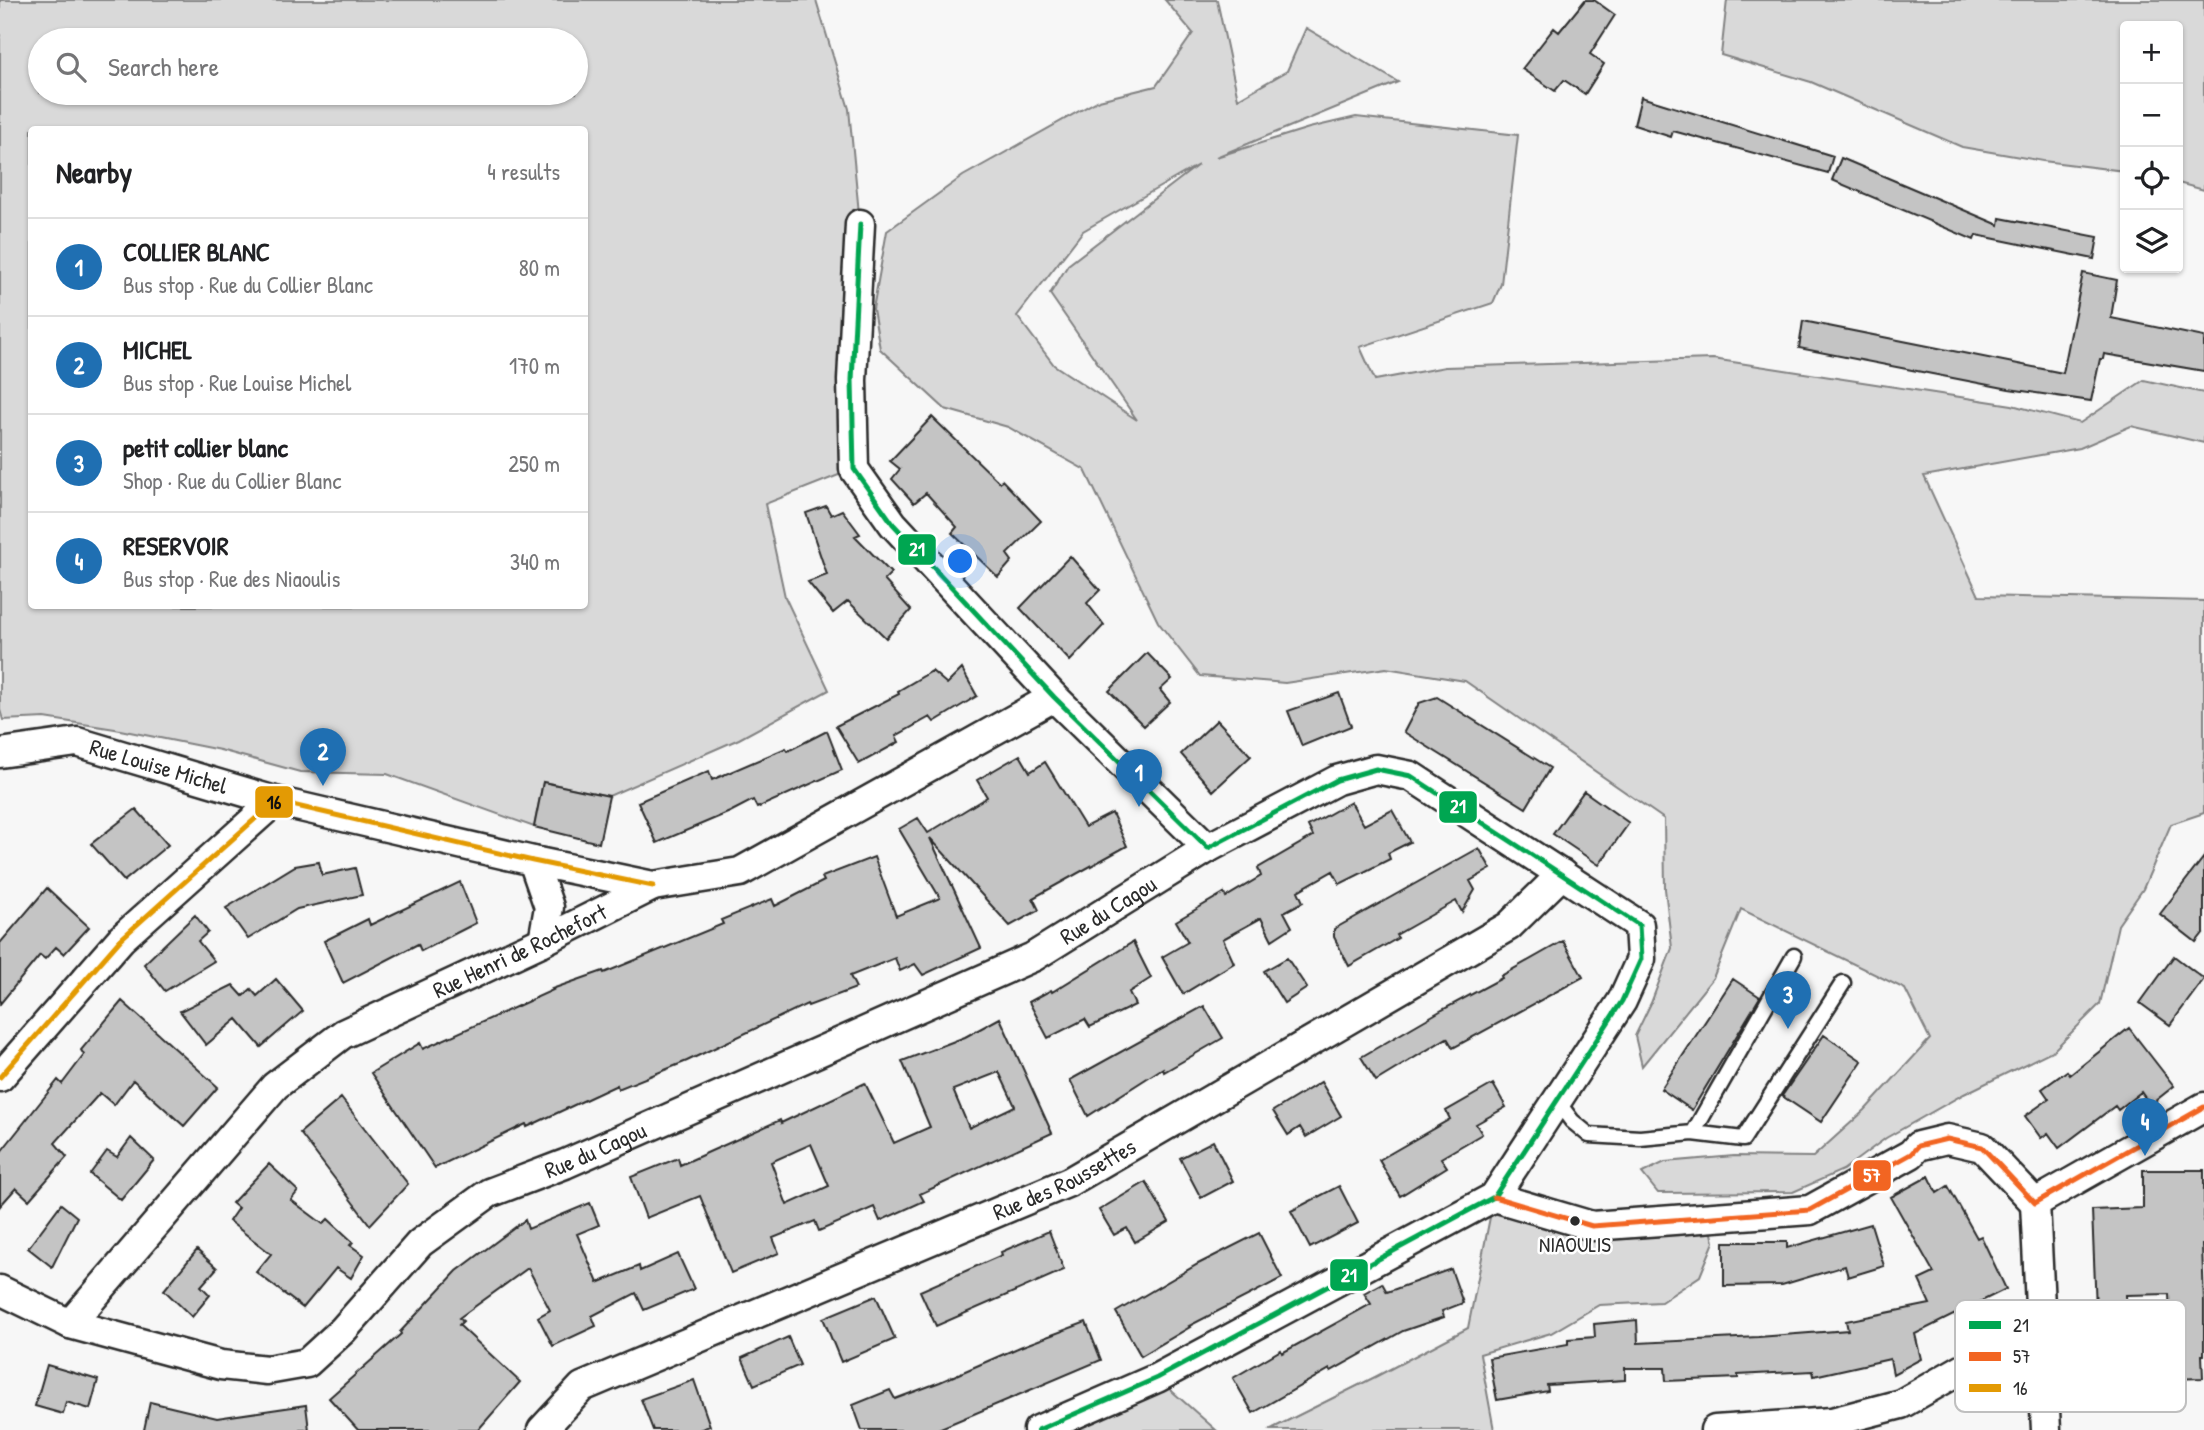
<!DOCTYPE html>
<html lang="en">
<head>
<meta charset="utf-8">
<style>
	body { margin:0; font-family:"Patrick Hand",sans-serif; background:#f2f2f2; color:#202124 }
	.controls { position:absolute; right:21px; top:21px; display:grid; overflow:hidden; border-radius:7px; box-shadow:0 2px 5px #0004 }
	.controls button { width:63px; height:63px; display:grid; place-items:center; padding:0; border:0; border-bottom:2px solid #e0e0e0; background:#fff; color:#202124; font:35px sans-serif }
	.you { position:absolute; left:961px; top:562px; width:24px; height:24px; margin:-18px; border:5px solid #fff; border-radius:50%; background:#1a73e8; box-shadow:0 0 0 10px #1a73e833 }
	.badge { display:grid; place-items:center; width:46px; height:46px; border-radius:50%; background:#1f6fb2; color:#fff; font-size:23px; font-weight:700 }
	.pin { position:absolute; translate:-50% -58px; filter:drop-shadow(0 2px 4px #0008) }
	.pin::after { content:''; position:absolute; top:37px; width:24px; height:21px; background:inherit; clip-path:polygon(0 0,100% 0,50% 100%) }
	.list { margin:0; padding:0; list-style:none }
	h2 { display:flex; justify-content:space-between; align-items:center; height:91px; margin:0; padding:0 28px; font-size:30px }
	h2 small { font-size:23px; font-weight:400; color:#757577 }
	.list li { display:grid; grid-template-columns:46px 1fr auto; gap:21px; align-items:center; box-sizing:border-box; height:98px; padding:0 28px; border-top:2px solid #e0e0e0 }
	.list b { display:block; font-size:26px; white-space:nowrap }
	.list p { margin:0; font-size:23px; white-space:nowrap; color:#757577 }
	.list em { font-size:23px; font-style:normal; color:#757577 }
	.icon { flex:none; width:38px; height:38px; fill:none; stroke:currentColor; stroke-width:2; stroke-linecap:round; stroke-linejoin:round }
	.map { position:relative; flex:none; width:2204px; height:1430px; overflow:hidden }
	.search { position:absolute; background:#fff; box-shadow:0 2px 5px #0004; left:28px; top:28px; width:560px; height:77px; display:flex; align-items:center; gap:18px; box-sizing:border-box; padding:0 24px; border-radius:38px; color:#757577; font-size:26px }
	.panel { position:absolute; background:#fff; box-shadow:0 2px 5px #0004; left:28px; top:126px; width:560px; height:483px; border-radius:7px }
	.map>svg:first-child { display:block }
	.green { fill:#d9d9d9; stroke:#828282; stroke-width:2; fill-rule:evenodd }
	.building { fill:#c4c4c4; stroke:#2b2b2b; stroke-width:2; fill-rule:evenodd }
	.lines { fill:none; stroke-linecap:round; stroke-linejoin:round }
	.service-casing { stroke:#2b2b2b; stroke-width:19 }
	.minor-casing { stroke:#2b2b2b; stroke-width:33 }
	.service { stroke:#fff; stroke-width:14 }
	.minor { stroke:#fff; stroke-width:28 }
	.bus-1-casing { stroke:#fff; stroke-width:10 }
	.bus-2-casing { stroke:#fff; stroke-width:10 }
	.bus-3-casing { stroke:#fff; stroke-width:10 }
	.bus-1 { stroke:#00a651; stroke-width:5 }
	.bus-2 { stroke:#f26522; stroke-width:5 }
	.bus-3 { stroke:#e39a04; stroke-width:5 }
	.bus-dot { fill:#2b2b2b; stroke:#fff; stroke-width:2.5 }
	.labels { text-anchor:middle; stroke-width:5; stroke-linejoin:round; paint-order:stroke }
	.bus-label { font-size:21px; fill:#2b2b2b; stroke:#fff }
	.street-label { font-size:23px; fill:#2b2b2b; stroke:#fff }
	.key { fill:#fff; stroke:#bfbfbf; stroke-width:2 }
	.key-label { font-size:19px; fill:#2b2b2b }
	.line-badge { stroke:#fff; stroke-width:2.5 }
	.badge-label { font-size:19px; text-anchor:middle; font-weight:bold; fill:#fff }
	.pale-badge-label { font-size:19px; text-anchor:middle; font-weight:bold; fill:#111 }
</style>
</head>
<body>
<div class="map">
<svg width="2204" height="1430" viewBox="0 0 2204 1430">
	<rect width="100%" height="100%" fill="#f7f7f7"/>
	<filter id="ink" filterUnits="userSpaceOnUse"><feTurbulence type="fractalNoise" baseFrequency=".0143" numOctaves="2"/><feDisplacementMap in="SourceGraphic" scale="14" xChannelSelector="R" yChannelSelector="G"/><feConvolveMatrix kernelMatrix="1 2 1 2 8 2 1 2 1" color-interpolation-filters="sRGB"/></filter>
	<g filter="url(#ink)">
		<path class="green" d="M 0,0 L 816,0 L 849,109 L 860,224 L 854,469 L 765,504 L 785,597 L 829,690 L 739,739 L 609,796 L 543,782 L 534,827 L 387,774 L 300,772 L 220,750 L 115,729 L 45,718 L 3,720 L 0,710 ZM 40,40 L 576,40 L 576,93 L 40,93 ZM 32,130 L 584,130 L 584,606 L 32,606 Z
			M 1165,0 L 1217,0 L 1238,99 L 1287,71 L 1306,28 L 1398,82 L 1216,157 L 1309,128 L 1356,117 L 1518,135 L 1501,284 L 1493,303 L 1360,347 L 1375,380 L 1445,367 L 1713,359 L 2012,405 L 2080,423 L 2144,380 L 2204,393 L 2204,443 L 2131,426 L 2080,448 L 1924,476 L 1979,596 L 2204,601 L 2204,813 L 2171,824 L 2143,889 L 2118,925 L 2100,1004 L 2054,1050 L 1964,1094 L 1886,1138 L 1843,1170 L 1793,1192 L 1658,1193 L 1642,1173 L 1665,1162 L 1734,1156 L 1813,1157 L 1865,1110 L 1930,1039 L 1905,989 L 1741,909 L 1713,978 L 1642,1066 L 1635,1036 L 1651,1003 L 1672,948 L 1665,889 L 1664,819 L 1465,681 L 1386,668 L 1285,683 L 1200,676 L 1158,622 L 1085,470 L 1008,427 L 945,409 L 880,349 L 873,309 L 887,231 L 963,176 L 1099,100 L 1156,86 L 1193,33 ZM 1198,165 L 1068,265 L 1050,294 L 1137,420 L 1054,365 L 1017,316 L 1083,231 Z
			M 1727,0 L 2204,0 L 2204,190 L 2178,183 L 2178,26 L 2125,26 L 2125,171 L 2043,161 L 1962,147 L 1811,82 L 1721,55 Z
			M 1494,1197 L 1592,1226 L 1708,1216 L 1714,1242 L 1700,1276 L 1661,1302 L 1599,1305 L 1551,1333 L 1480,1354 L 1494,1430 L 1269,1430 L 1377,1376 L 1468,1328 Z
			M 1157,1378 L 1216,1430 L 1038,1430 Z"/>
		<path class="building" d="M 1585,0 L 1594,0 L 1615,15 L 1590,54 L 1604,64 L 1585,94 L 1564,80 L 1555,91 L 1522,69 L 1554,28 L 1559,32 Z
			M 1641,97 L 1833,156 L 1828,173 L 1673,131 L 1671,137 L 1634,125 Z
			M 1841,158 L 1999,225 L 2000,218 L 2098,237 L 2094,259 L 1976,235 L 1974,240 L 1832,180 Z
			M 2083,273 L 2117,280 L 2111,318 L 2204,337 L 2204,371 L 2104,354 L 2103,359 L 2100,359 L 2091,401 L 2009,389 L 1799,348 L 1803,321 L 2063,373 Z
			M 932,417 L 1000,483 L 1002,480 L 1041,521 L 1007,554 L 1012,561 L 998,577 L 952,533 L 957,527 L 926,493 L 914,503 L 892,479 L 900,469 L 890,461 Z
			M 826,506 L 831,515 L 842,510 L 860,534 L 855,536 L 891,573 L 884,580 L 911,610 L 886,638 L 848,601 L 833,613 L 808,582 L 827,575 L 806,513 Z
			M 1070,556 L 1100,590 L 1087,603 L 1104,625 L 1070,661 L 1020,608 Z
			M 1147,653 L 1172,679 L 1160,690 L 1170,702 L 1144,726 L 1109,691 Z
			M 962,669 L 977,696 L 934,722 L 930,717 L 896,736 L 899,742 L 859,764 L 836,726 L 899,694 L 898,691 L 932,671 L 947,684 Z
			M 1339,693 L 1351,726 L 1302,746 L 1288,711 Z
			M 1437,697 L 1550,768 L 1526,808 L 1404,732 L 1419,703 Z
			M 1217,720 L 1251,756 L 1213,791 L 1181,754 Z
			M 827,731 L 842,770 L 757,808 L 753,800 L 730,812 L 657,843 L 638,802 L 709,771 L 712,780 L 786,748 L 788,751 Z
			M 1020,755 L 1030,772 L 1045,762 L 1085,827 L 1112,813 L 1127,846 L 1033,898 L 1039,910 L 1010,926 L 930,838 L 981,948 L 923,975 L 915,964 L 900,971 L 895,958 L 850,976 L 856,988 L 808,1006 L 807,1004 L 687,1061 L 618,1089 L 617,1085 L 527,1127 L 526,1124 L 435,1168 L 371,1073 L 420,1043 L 423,1049 L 553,990 L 552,989 L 603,971 L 604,973 L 723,924 L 721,920 L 772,899 L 775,906 L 824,881 L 822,877 L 874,857 L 896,916 L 940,898 L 899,829 L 918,818 L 928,833 L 987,797 L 977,780 Z
			M 543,782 L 609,796 L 599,843 L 534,827 Z
			M 1584,791 L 1629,823 L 1599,865 L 1553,834 Z
			M 1351,802 L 1364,825 L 1392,810 L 1410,842 L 1388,853 L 1390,859 L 1340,884 L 1333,871 L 1298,891 L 1303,902 L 1284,912 L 1292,927 L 1272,940 L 1261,918 L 1223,939 L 1234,963 L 1183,994 L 1162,957 L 1188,942 L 1176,921 L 1224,893 L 1226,897 L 1261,876 L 1258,868 L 1313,836 L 1308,826 Z
			M 136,809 L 168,845 L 124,881 L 91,844 Z
			M 1479,848 L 1491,869 L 1470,881 L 1475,890 L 1462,912 L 1456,901 L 1396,935 L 1398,938 L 1349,966 L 1334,937 L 1334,929 Z
			M 2204,857 L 2204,932 L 2196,942 L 2160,914 Z
			M 319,862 L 322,875 L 355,868 L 362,895 L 297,909 L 248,939 L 226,908 L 295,866 Z
			M 460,882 L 476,923 L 421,951 L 418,944 L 343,983 L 324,941 L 368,919 L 370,925 Z
			M 47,888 L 89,927 L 64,954 L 56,947 L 45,959 L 40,955 L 0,1004 L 0,943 Z
			M 195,915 L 208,932 L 198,941 L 214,961 L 165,991 L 144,964 Z
			M 1563,941 L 1583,977 L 1453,1048 L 1447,1038 L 1376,1081 L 1361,1057 L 1442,1010 L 1502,978 L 1501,976 Z
			M 1133,942 L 1151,978 L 1129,992 L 1135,1005 L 1090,1027 L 1085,1019 L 1048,1038 L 1029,1002 L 1051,990 L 1052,992 Z
			M 2174,956 L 2204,979 L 2170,1025 L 2140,1003 Z
			M 1287,958 L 1307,988 L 1284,1003 L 1264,971 Z
			M 276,979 L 303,1011 L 261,1047 L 237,1019 L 206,1045 L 180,1011 L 233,985 L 243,996 L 251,989 L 257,996 Z
			M 1733,979 L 1760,997 L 1692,1110 L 1661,1089 Z
			M 122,1001 L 218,1087 L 184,1126 L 133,1080 L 114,1105 L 100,1093 L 55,1143 L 67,1157 L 29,1200 L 16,1188 L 0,1206 L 0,1153 L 58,1080 L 62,1084 L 84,1055 L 81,1050 Z
			M 1204,1006 L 1223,1038 L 1164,1072 L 1163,1068 L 1088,1116 L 1070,1080 Z
			M 1000,1018 L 1052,1133 L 920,1194 L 924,1201 L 880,1221 L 874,1207 L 819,1231 L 815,1221 L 773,1238 L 779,1253 L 731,1273 L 700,1196 L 646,1218 L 631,1177 L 678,1158 L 680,1165 L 780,1120 L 781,1123 L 865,1083 L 894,1143 L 930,1127 L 902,1061 L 965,1037 ZM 999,1072 L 1015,1106 L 969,1128 L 953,1090 ZM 811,1144 L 829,1186 L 787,1205 L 771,1162 Z
			M 2129,1028 L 2174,1086 L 2150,1105 L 2141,1092 L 2118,1110 L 2115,1106 L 2059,1148 L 2048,1133 L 2041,1138 L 2025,1116 L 2049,1099 L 2042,1089 L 2067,1071 L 2070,1075 Z
			M 1824,1035 L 1862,1061 L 1821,1122 L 1782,1096 Z
			M 1321,1082 L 1341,1116 L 1306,1137 L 1300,1127 L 1288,1135 L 1273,1111 Z
			M 1493,1084 L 1506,1107 L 1476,1124 L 1482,1134 L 1441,1158 L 1447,1167 L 1400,1196 L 1379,1160 L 1450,1119 L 1446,1111 Z
			M 341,1098 L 408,1184 L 370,1225 L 300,1133 Z
			M 131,1138 L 154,1160 L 121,1200 L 90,1174 L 107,1151 L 117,1157 Z
			M 1213,1141 L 1233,1181 L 1201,1198 L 1180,1158 Z
			M 269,1164 L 298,1191 L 291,1200 L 323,1224 L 328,1219 L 353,1242 L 350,1245 L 364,1255 L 351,1278 L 336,1268 L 303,1308 L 256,1272 L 271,1254 L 229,1221 L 238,1208 L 232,1203 Z
			M 2143,1170 L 2204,1170 L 2204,1245 L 2202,1245 L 2204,1302 L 2204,1355 L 2202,1355 L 2203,1378 L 2171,1379 L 2168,1336 L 2171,1336 L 2169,1294 L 2126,1295 L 2129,1381 L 2086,1382 L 2084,1310 L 2096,1309 L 2092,1210 L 2143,1208 Z
			M 1929,1176 L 1937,1193 L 1948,1186 L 1977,1238 L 1981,1236 L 2006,1289 L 1915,1334 L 1921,1359 L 1893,1374 L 1890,1359 L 1814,1376 L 1813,1371 L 1738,1375 L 1738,1378 L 1666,1381 L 1665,1368 L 1625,1368 L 1625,1380 L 1547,1385 L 1548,1391 L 1497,1400 L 1489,1358 L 1568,1344 L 1568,1339 L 1595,1337 L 1594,1324 L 1637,1320 L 1638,1343 L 1758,1337 L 1848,1330 L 1846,1321 L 1930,1304 L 1919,1280 L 1934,1273 L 1891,1197 Z
			M 1146,1182 L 1169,1222 L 1135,1242 L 1127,1228 L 1114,1235 L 1099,1210 Z
			M 1339,1186 L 1358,1223 L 1310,1248 L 1291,1211 Z
			M 590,1203 L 599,1225 L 577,1234 L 598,1283 L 639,1266 L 640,1271 L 678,1254 L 694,1289 L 644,1310 L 636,1293 L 592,1316 L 596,1326 L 553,1346 L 538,1317 L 550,1310 L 528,1268 L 459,1318 L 463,1321 L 459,1325 L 520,1382 L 478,1430 L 358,1430 L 329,1398 L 401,1334 L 400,1332 L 457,1271 L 525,1220 L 528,1229 Z
			M 61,1204 L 77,1217 L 52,1267 L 28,1248 Z
			M 1871,1224 L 1884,1266 L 1848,1277 L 1845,1266 L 1782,1285 L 1724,1286 L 1724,1242 L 1787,1242 L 1787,1248 Z
			M 1049,1231 L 1064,1270 L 936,1326 L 920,1291 L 1002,1255 L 1001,1252 Z
			M 1259,1233 L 1282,1278 L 1189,1326 L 1190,1327 L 1141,1356 L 1116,1312 L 1198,1264 Z
			M 197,1250 L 217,1268 L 201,1286 L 210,1295 L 192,1317 L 164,1290 Z
			M 1451,1269 L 1463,1303 L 1442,1311 L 1444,1317 L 1403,1331 L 1331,1371 L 1330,1369 L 1253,1413 L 1233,1378 L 1281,1350 L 1282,1353 L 1371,1304 L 1364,1293 L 1382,1283 L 1387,1292 Z
			M 876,1296 L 895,1339 L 841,1362 L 823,1318 Z
			M 1086,1322 L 1101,1360 L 936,1430 L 862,1430 L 853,1405 L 890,1390 L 895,1399 L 940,1382 L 1020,1347 Z
			M 788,1337 L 800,1365 L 754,1385 L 742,1358 Z
			M 47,1365 L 98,1380 L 90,1409 L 66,1402 L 63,1414 L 35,1406 Z
			M 694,1380 L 710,1426 L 699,1430 L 653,1430 L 641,1399 Z
			M 150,1402 L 217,1418 L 306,1405 L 309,1430 L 144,1430 Z"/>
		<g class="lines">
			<g class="service-casing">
				<path id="service" d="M 1557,1101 L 1572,1121 L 1589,1135 L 1640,1138 L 1693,1133 L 1743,1139 L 1843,983
					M 1693,1133 L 1794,956"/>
			</g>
			<g class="minor-casing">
				<g id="minor">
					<path d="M 860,224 L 852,380 L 854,469 L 893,524 L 1054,697 L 1208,848 L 1337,780 L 1376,769 L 1411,776 L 1639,925 L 1641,959 L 1622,1001 L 1494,1197 L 1157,1378 L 1038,1430"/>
					<path id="s1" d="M 0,753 L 77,742 L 275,801"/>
					<path d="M 533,861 L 549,907 L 543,941"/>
					<path d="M 0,1077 L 121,939 L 275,801 L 533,861 L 653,886"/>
					<path d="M 1494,1197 L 1592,1226 L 1810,1210 L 1911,1154 L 1918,1146 L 1947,1139 L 1982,1147 L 2035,1203 L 2204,1107"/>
					<path d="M 2035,1203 L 2046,1430"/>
					<path id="s2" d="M 0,1290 L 70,1324 L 221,1365 L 267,1370 L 307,1363 L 343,1330 L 420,1243 L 489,1193 L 565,1164 L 1033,957 L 1208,848"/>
					<path id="s3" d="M 70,1324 L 275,1086 L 343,1034 L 543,941 L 653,886 L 740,872 L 1054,697"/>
					<path id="s4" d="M 542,1430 L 582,1387 L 1069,1182 L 1509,926 L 1562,874"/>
					<path d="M 1715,1430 L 1832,1422 L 1901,1404 L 1974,1362 L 2041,1334"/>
				</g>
			</g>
			<use href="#service" class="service"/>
			<use href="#minor" class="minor"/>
			<g class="bus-1-casing">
				<path id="bus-1" d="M 860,224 L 852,380 L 854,469 L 893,524 L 1054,697 L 1208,848 L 1337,780 L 1376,769 L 1411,776 L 1639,925 L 1641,959 L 1622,1001 L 1494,1197 L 1157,1378 L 1038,1430"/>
			</g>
			<g class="bus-2-casing">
				<path id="bus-2" d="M 1494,1197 L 1592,1226 L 1810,1210 L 1911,1154 L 1918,1146 L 1947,1139 L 1982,1147 L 2035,1203 L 2204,1107"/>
			</g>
			<g class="bus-3-casing">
				<path id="bus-3" d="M 0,1077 L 121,939 L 275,801 L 533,861 L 653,886"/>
			</g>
			<use href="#bus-1" class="bus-1"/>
			<use href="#bus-2" class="bus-2"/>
			<use href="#bus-3" class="bus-3"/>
		</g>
	</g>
	<circle class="bus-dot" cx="1575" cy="1221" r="6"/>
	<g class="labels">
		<g class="bus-label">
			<text x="1575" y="1252">NIAOULIS</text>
		</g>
		<g class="street-label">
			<text dy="8" stroke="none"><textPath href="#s1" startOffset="163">Rue Louise Michel</textPath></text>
			<text dy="8" stroke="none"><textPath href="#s2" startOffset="1253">Rue du Cagou</textPath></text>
			<text dy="8" stroke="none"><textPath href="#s3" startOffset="595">Rue Henri de Rochefort</textPath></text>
			<text dy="8" stroke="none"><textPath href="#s2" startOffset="686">Rue du Cagou</textPath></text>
			<text dy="8" stroke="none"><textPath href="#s4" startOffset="584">Rue des Roussettes</textPath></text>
		</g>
	</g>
	<rect x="1955" y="1300" width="231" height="112" rx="10" class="key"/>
	<rect x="1969" y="1321" width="32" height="8" fill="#00a651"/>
	<rect x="1969" y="1352" width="32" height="9" fill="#f26522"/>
	<rect x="1969" y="1384" width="32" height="8" fill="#e39a04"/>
	<g class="key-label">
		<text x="2013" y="1332">21</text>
		<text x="2013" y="1363">57</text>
		<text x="2013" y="1395">16</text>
	</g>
	<g class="line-badge">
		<rect x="897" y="533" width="40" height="33" rx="7" fill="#00a651"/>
		<rect x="254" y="785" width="40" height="34" rx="7" fill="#e39a04"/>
		<rect x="1438" y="790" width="40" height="34" rx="7" fill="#00a651"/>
		<rect x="1852" y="1159" width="40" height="33" rx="7" fill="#f26522"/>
		<rect x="1329" y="1258" width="40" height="34" rx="7" fill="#00a651"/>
	</g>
	<g class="badge-label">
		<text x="917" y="556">21</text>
		<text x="1458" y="813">21</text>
		<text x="1872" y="1182">57</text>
		<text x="1349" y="1282">21</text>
	</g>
	<g class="pale-badge-label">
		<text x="274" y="809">16</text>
	</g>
</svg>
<div class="controls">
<button>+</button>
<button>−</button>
<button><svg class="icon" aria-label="locate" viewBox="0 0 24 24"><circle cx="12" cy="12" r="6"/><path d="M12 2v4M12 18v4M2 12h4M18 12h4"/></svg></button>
<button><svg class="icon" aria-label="layers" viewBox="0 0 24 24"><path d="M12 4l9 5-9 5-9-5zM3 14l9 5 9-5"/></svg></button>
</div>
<div class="you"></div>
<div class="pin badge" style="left:1139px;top:807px">1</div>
<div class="pin badge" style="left:323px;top:786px">2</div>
<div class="pin badge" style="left:1788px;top:1029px">3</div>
<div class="pin badge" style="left:2145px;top:1156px">4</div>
<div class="search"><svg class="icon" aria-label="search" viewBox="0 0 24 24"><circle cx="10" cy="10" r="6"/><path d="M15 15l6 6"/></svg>Search here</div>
<section class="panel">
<h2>Nearby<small>4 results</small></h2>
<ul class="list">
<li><span class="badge">1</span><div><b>COLLIER BLANC</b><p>Bus stop · Rue du Collier Blanc</p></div><em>80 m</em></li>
<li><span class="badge">2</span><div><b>MICHEL</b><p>Bus stop · Rue Louise Michel</p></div><em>170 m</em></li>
<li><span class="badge">3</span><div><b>petit collier blanc</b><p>Shop · Rue du Collier Blanc</p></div><em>250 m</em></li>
<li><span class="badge">4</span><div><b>RESERVOIR</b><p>Bus stop · Rue des Niaoulis</p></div><em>340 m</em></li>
</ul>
</section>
</div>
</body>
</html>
